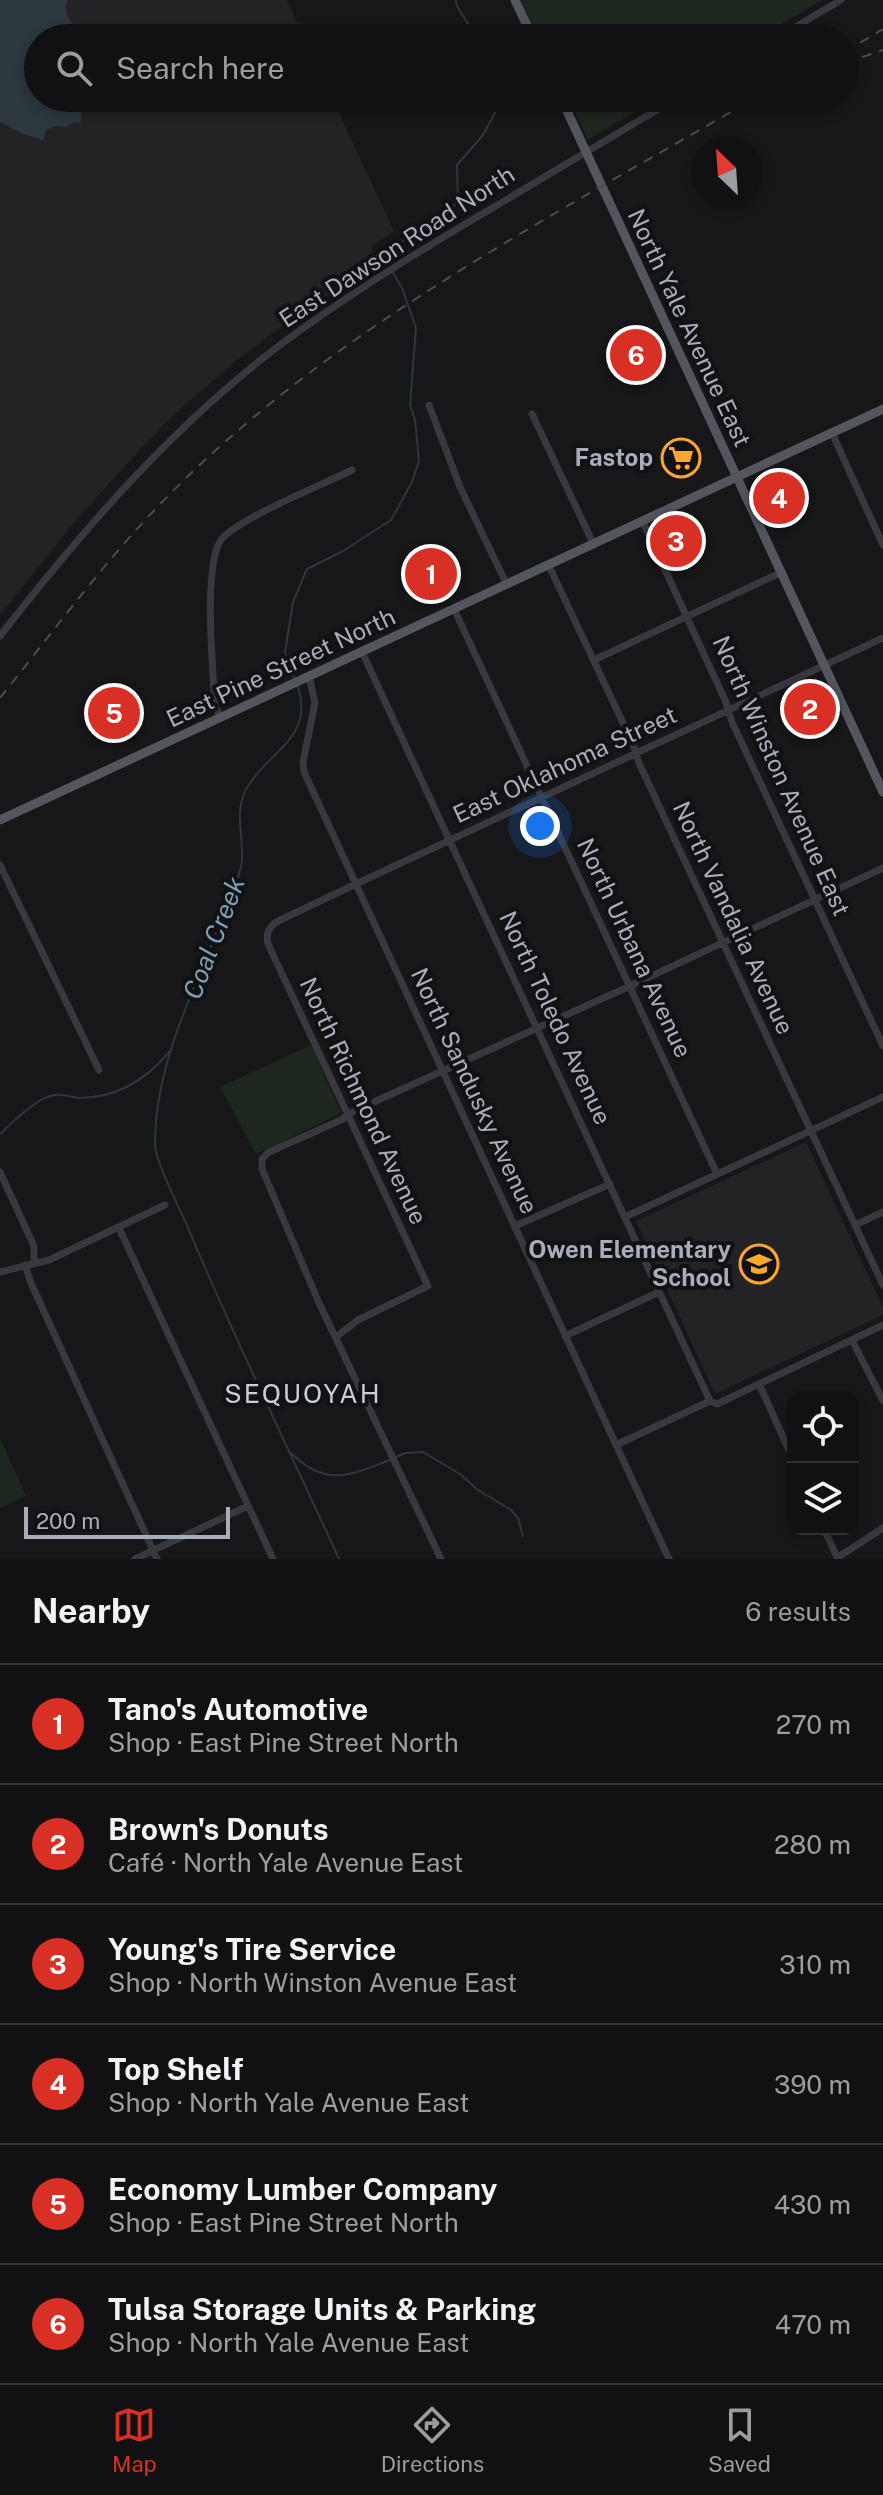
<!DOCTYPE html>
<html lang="en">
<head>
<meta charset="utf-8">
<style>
	body { margin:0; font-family:"Public Sans",sans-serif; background:#1e1f21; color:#f1f3f6 }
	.controls { position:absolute; right:24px; bottom:24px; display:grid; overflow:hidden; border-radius:16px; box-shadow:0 4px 12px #0003 }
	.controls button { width:72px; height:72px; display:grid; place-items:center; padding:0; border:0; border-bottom:2px solid #303133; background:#111113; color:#f1f3f6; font:40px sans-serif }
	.compass { position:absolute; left:691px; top:136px; width:72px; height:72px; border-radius:50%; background:#111113; box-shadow:0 4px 12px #0003; rotate:335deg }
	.scale { position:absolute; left:24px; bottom:20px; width:206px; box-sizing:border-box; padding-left:8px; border:4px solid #a8aeb9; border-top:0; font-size:22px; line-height:28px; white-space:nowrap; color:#a8aeb9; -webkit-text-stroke:6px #121214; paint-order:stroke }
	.you { position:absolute; left:540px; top:826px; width:28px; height:28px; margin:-20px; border:6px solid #fff; border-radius:50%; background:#1a73e8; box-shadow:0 0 0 12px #1a73e833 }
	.badge { display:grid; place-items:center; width:52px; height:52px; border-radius:50%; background:#d93025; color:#fff; font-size:26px; font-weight:700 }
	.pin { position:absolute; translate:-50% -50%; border:4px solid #fff; box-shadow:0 2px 8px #0006 }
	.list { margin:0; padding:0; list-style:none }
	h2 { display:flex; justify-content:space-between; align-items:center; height:104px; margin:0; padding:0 32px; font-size:34px }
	h2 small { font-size:26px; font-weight:400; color:#9c9da0 }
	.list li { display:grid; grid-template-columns:52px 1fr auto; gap:24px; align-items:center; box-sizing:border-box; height:120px; padding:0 32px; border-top:2px solid #303133 }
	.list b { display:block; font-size:30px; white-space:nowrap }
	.list p { margin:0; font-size:26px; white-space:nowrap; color:#9c9da0 }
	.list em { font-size:26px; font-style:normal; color:#9c9da0 }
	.icon { flex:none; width:44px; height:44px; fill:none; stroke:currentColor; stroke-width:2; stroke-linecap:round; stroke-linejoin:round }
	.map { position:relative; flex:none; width:883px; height:1559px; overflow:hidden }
	.search { position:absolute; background:#111113; box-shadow:0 4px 12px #0003; left:24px; right:24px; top:24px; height:88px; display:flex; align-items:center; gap:20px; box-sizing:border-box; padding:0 28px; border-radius:44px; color:#9c9da0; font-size:30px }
	.sheet { height:824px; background:#111113 }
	nav { display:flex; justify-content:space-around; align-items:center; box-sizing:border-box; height:112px; border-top:2px solid #303133; background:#111113; font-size:22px; color:#9c9da0 }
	nav a { display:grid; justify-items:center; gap:4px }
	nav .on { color:#d93025 }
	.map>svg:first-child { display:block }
	.built { fill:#232326 }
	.green { fill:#1e271f }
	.water { fill:#2c373e }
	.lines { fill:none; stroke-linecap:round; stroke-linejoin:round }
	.stream { stroke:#2c373e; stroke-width:2 }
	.minor { stroke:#37393e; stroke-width:7 }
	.major { stroke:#53565d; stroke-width:9 }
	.rail { stroke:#4a4d53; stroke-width:2; stroke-dasharray:10 8; stroke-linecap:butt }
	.labels { text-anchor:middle; stroke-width:8; stroke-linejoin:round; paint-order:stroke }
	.street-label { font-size:24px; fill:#a8aeb9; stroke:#121214 }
	.poi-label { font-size:24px; font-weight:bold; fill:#a8aeb9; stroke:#121214; text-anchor:end }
	.water-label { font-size:26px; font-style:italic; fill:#7d9fb6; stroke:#121214 }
	.neighbourhood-label { font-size:26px; letter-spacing:2px; fill:#c9cdd5; stroke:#121214 }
</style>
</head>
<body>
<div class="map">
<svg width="883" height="1559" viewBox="0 0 883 1559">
	<rect width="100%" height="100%" fill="#171719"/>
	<path class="built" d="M 0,0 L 287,0 L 304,38 L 38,38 L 38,98 L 332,98 L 394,231 L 371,247 L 379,266 L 307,307 L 236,361 L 166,422 L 82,513 L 0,615 Z
		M 806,1142 L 883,1307 L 883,1315 L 715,1394 L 636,1221 Z"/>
	<path class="green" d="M 521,0 L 822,0 L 758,38 L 539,38 Z
		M 568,98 L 658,98 L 588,140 Z
		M 311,1045 L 341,1113 L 256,1154 L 220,1087 Z
		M 0,1438 L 26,1496 L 0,1508 Z"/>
	<path class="water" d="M 0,0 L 67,0 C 62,19 76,27 89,38 L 38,38 L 38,98 L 80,98 L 81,123 L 74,122 L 67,127 L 55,126 L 46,130 L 43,140 L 21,133 L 0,122 Z"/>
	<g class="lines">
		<path class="stream" d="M 456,0 L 457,6 L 477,38
			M 390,265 L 385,255 C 398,242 401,242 417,234 C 433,227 445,214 458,202 L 457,165 L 483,135 L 499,105 L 497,98
			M 294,678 L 285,652 L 293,602 L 307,569 L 343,551 L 391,520 L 412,482 L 419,461 L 415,420 L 410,405 L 416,328 L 402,288 L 392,271
			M 297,684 C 316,737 270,750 248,786 C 230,814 249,845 239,874 C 210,962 155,1049 155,1144 C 155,1161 178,1205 186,1223 C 233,1336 288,1447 339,1559
			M 0,1134 C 13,1122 37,1097 55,1095 C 63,1094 71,1097 79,1098 C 117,1098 146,1080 169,1052
			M 291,1453 C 325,1487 349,1476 390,1460
			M 396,1457 L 405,1453 L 423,1452 L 460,1474 L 478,1490 L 511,1510 L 518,1518 L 523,1536"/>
		<path class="minor" d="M 777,38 L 841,0
			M 429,405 L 460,487 L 507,585
			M 532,414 L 594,545
			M 832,433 L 883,545
			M 643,522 L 725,700 L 732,722 L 883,1046
			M 549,566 L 633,744 L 639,763 L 883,1285
			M 454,609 L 717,1174
			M 0,636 C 82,531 169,430 276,348 C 344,297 416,253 489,210 C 552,173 614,135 677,98
			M 362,652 L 710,1401
			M 594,660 L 782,572
			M 309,676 L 315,703 L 303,762 L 304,772 L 669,1559
			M 221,718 L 215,706 C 213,672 203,565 221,540 C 237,519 324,484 352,470
			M 0,865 L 99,1070
			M 0,1172 L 34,1246 L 34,1263
			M 625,1217 L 883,1097
			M 855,1225 L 883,1212
			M 515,1226 L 610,1184
			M 119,1228 L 273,1559
			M 25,1265 L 31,1283 L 157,1559
			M 0,1272 L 49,1260 L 165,1205
			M 565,1336 L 659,1292
			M 336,1337 L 358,1320 L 428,1286 L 268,944 C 266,933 268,929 276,922 L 356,884 L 883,638
			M 852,1340 L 883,1401
			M 759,1384 L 793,1459
			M 616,1445 L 710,1401 L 717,1404 L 883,1325
			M 824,1529 L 838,1559
			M 837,1558 L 883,1528
			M 135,1559 L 248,1506
			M 441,1559 L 319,1303 L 262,1169 L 262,1159 L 269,1152 L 341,1120 L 354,1111 L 630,986 L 883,868"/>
		<path class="major" d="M 515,0 L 533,38
			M 561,98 L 883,792
			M 0,820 L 883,409"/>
		<path class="rail" d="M 845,52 L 883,29
			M 845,63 L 883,50
			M 0,698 C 59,624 115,547 183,481 C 345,322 560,212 755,98"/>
	</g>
	<defs>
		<g id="supermarket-ring" transform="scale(2)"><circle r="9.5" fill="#121214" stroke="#fca82b" stroke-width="1.5"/><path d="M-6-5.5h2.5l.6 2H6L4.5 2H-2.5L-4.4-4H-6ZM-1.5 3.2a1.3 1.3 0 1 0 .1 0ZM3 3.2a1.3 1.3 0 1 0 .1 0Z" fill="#fca82b"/></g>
		<g id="school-ring" transform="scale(2)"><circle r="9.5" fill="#121214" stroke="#fca82b" stroke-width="1.5"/><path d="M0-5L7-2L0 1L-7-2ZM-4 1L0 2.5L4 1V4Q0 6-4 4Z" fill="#fca82b"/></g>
	</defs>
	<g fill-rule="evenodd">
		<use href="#supermarket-ring" x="681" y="458"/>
		<use href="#school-ring" x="759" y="1264"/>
	</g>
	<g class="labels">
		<g class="street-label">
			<text transform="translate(397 247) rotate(-33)" y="8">East Dawson Road North</text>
			<text transform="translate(689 328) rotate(65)" y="8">North Yale Avenue East</text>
			<text transform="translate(281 668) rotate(-25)" y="8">East Pine Street North</text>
			<text transform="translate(565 765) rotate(-25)" y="8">East Oklahoma Street</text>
			<text transform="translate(781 776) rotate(66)" y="8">North Winston Avenue East</text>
			<text transform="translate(733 918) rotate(65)" y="8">North Vandalia Avenue</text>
			<text transform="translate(634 948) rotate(65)" y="8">North Urbana Avenue</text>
			<text transform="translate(555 1018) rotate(65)" y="8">North Toledo Avenue</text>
			<text transform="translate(474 1091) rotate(65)" y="8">North Sandusky Avenue</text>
			<text transform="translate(363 1101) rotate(65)" y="8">North Richmond Avenue</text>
		</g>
		<g class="poi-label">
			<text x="653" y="466">Fastop</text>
			<text x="731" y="1258">Owen Elementary<tspan x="731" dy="28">School</tspan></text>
		</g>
		<g class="water-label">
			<text transform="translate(214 938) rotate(-69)" y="9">Coal Creek</text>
		</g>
		<g class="neighbourhood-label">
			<text x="303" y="1403">SEQUOYAH</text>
		</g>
	</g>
</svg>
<div class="controls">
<button><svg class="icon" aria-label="locate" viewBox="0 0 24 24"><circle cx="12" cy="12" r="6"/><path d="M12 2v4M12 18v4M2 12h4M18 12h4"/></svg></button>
<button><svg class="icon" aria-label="layers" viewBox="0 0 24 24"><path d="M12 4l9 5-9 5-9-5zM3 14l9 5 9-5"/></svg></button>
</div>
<svg class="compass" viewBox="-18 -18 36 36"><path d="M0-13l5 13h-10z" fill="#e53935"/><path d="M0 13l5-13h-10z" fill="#9c9da0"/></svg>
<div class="scale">200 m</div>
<div class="you"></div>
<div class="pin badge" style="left:431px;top:574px">1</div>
<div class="pin badge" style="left:810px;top:709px">2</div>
<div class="pin badge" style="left:676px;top:541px">3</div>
<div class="pin badge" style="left:779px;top:498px">4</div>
<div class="pin badge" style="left:114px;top:713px">5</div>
<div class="pin badge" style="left:636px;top:355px">6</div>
<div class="search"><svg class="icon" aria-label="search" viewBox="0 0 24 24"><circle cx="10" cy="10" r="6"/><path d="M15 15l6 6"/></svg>Search here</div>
</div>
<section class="sheet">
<h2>Nearby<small>6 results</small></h2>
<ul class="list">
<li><span class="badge">1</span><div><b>Tano's Automotive</b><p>Shop · East Pine Street North</p></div><em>270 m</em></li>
<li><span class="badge">2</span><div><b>Brown's Donuts</b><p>Café · North Yale Avenue East</p></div><em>280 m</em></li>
<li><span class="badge">3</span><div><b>Young's Tire Service</b><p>Shop · North Winston Avenue East</p></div><em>310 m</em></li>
<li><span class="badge">4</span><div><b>Top Shelf</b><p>Shop · North Yale Avenue East</p></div><em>390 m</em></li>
<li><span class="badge">5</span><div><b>Economy Lumber Company</b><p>Shop · East Pine Street North</p></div><em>430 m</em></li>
<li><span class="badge">6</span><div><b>Tulsa Storage Units &amp; Parking</b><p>Shop · North Yale Avenue East</p></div><em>470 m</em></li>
</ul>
</section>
<nav>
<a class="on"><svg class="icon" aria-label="map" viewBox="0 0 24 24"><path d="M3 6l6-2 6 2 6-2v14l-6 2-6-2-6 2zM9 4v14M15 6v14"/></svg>Map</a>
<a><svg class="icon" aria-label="directions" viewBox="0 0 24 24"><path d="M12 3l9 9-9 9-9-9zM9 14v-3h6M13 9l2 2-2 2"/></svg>Directions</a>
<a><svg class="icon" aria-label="saved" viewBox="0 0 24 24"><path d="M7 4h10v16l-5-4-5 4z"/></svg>Saved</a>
</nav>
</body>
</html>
